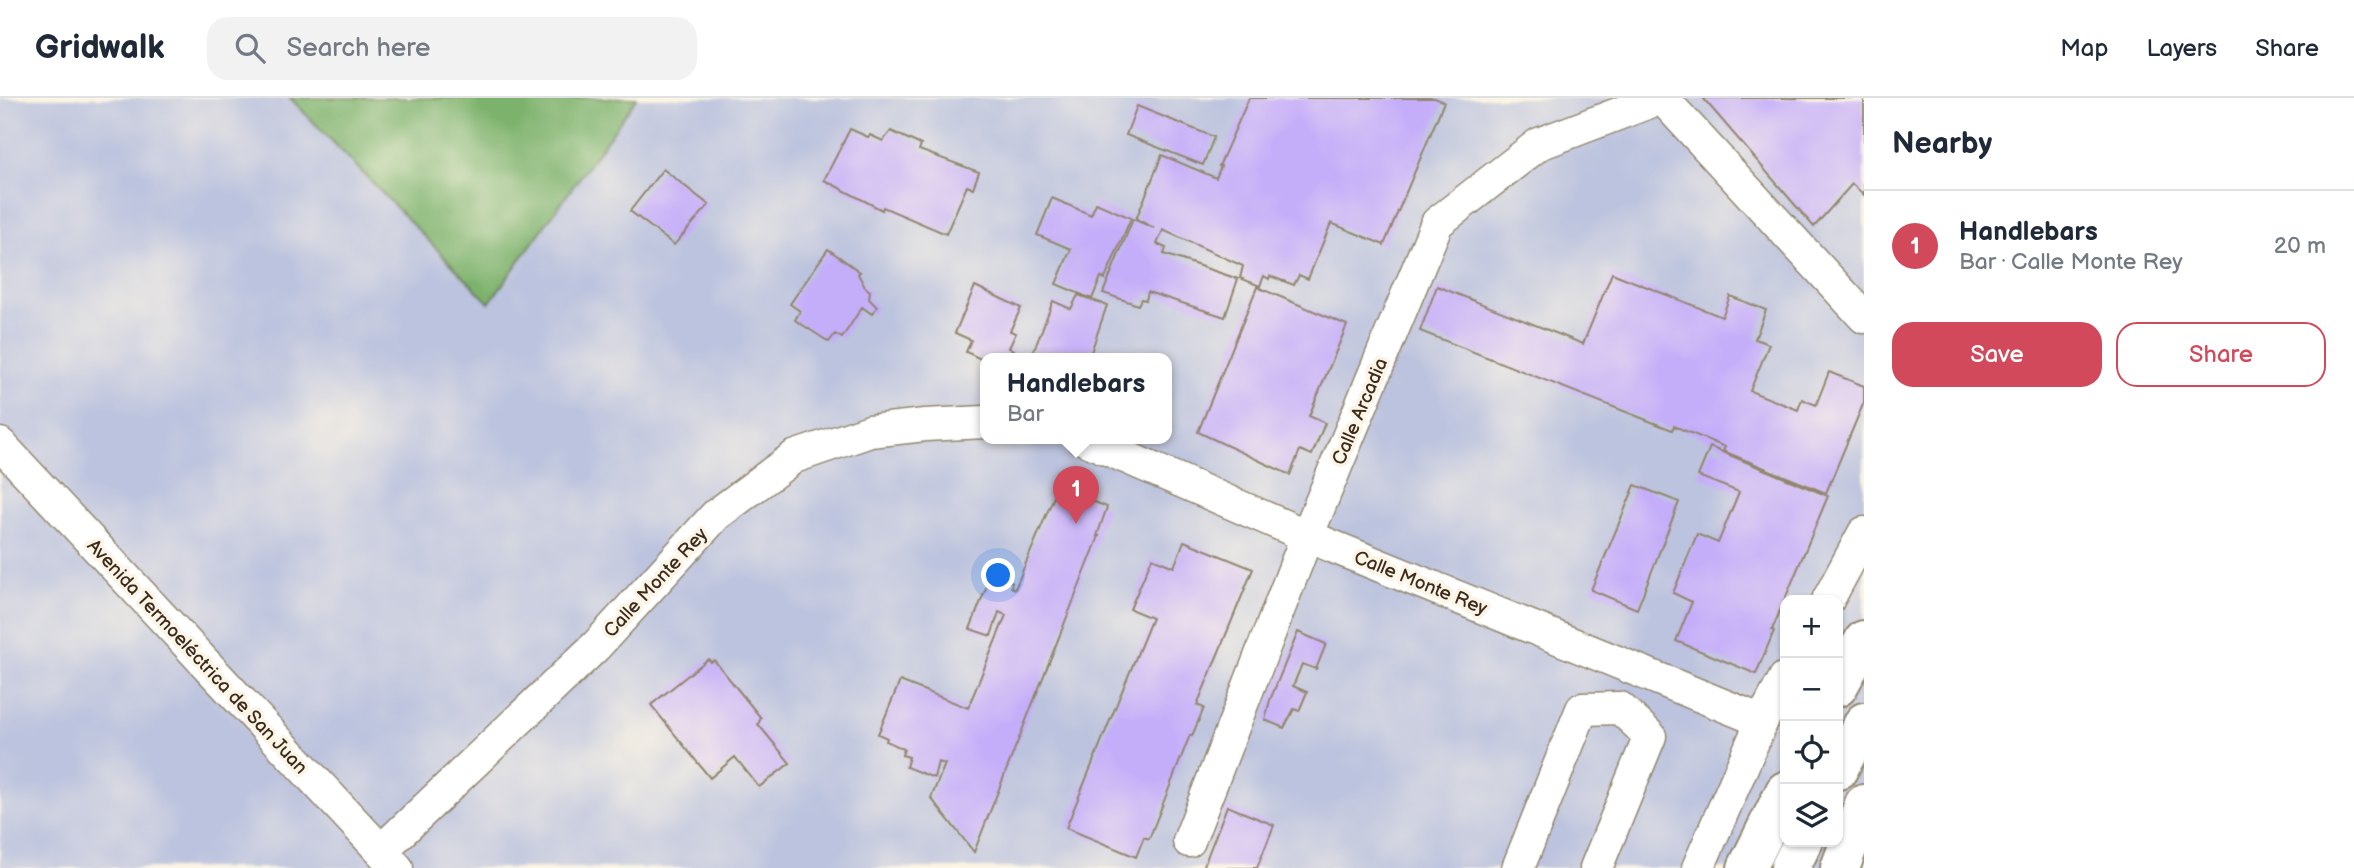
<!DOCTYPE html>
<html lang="en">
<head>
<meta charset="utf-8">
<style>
	body { margin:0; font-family:"Balsamiq Sans",sans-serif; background:#f2f2f3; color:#1f2937 }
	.controls { position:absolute; right:21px; bottom:21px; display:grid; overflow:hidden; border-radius:14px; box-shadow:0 2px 5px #0004 }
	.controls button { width:63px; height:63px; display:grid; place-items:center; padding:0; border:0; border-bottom:2px solid #e0e1e3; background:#fff; color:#1f2937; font:35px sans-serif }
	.you { position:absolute; left:999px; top:478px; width:24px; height:24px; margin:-18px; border:5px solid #fff; border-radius:50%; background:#1a73e8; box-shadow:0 0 0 10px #1a73e833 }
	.badge { display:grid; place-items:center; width:46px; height:46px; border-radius:50%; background:#d1495b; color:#fff; font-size:23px; font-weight:700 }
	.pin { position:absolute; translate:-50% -58px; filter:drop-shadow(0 2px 4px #0008) }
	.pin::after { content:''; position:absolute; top:37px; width:24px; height:21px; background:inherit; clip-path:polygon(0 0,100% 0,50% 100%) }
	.popup { position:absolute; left:980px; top:255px; width:192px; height:91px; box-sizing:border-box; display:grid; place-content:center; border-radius:14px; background:#fff; filter:drop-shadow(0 2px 5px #0005); font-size:23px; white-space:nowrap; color:#747a83 }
	.popup b { font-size:26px; color:#1f2937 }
	.popup::after { content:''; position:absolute; left:50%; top:100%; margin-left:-14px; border:14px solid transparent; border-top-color:#fff }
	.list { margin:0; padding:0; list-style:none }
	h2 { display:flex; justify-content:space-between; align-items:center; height:91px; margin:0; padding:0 28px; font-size:30px }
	h2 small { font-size:23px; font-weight:400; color:#747a83 }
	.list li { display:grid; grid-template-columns:46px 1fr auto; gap:21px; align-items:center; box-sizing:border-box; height:112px; padding:0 28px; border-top:2px solid #e0e1e3 }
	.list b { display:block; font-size:26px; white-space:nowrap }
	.list p { margin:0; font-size:23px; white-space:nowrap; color:#747a83 }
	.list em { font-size:23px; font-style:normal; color:#747a83 }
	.actions { display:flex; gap:14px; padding:21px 28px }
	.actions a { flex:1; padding:16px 0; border:2px solid #d1495b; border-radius:21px; text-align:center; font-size:24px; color:#d1495b }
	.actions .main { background:#d1495b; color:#fff }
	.icon { flex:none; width:38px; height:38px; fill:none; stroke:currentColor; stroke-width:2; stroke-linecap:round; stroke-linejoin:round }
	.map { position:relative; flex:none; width:1864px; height:770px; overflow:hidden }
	header { display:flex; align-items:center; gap:42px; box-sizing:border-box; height:98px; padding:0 35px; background:#fff; border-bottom:2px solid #e0e1e3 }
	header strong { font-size:33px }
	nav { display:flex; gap:38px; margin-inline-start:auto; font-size:24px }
	.search { width:490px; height:63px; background:#f2f2f3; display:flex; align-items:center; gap:18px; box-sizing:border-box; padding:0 24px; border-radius:21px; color:#747a83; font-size:26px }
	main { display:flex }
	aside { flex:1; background:#fff }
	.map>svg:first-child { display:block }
	.industrial { fill:#bcc3de; fill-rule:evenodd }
	.forest { fill:#7db26d; stroke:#5c6e46; stroke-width:2 }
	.building { fill:#c4adf9 }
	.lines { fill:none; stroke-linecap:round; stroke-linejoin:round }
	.minor-casing { stroke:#92866e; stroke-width:35 }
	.highway-casing { stroke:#92866e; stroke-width:42 }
	.minor { stroke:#fff; stroke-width:32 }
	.highway { stroke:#fff; stroke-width:38 }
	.labels { text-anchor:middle; stroke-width:7; stroke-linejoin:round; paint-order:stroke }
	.street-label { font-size:19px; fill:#3b2a1e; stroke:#fcf5e5 }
</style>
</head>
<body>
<header>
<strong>Gridwalk</strong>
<div class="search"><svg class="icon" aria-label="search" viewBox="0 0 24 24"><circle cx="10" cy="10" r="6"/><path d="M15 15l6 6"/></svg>Search here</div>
<nav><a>Map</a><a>Layers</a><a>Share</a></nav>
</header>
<main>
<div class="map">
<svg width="1864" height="770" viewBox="0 0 1864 770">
	<rect width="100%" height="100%" fill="#fcf5e5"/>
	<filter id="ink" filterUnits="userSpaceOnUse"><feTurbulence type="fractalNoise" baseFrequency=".0143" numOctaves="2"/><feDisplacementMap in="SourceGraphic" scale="14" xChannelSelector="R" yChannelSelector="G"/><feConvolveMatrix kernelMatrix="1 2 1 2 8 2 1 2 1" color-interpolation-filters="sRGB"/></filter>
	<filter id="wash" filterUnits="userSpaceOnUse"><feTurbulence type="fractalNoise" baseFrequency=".00686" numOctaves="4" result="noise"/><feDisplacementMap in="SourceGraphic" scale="28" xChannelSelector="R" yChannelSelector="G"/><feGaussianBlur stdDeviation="1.57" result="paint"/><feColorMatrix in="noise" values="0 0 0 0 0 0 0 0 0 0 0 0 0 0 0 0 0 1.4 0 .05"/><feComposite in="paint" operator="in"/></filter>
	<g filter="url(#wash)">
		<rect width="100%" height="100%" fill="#eae2bf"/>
		<path class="industrial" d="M 0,0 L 290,0 L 489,205 L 637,0 L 1864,0 L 1864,770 L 0,770 ZM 985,260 L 1167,260 L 1167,340 L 985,340 ZM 1785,502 L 1838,502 L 1838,744 L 1785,744 Z"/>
		<path class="forest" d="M 290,0 L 637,0 L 489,205 Z"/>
		<g id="blocks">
			<path class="building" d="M 1249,0 L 1435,0 L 1444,4 L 1384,147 L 1331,125 L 1308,181 L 1299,177 L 1294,187 L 1270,178 L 1269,181 L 1264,178 L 1260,188 L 1240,180 L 1243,168 L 1163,132 L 1157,146 L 1166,150 L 1164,156 L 1238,181 L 1225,219 L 1148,194 L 1146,202 L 1141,201 L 1138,207 L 1103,195 L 1133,121 L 1154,130 L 1136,121 L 1162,57 L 1216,80 L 1221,68 L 1219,68 Z
				M 1703,0 L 1864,0 L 1864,97 L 1852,86 L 1814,129 Z
				M 1137,8 L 1214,39 L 1203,67 L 1126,37 Z
				M 850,31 L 868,39 L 870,37 L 883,43 L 891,33 L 921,47 L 919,52 L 979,74 L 973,90 L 967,88 L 946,136 L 883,109 L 882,112 L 824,82 Z
				M 663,71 L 709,107 L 674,147 L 630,113 Z
				M 1052,100 L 1091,117 L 1096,105 L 1131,120 L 1105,181 L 1101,179 L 1092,201 L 1056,186 L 1071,151 L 1037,137 Z
				M 828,151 L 860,174 L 858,176 L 865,189 L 870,193 L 869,201 L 877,209 L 872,216 L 862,209 L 842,240 L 835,236 L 829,244 L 795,222 L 800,213 L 790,206 Z
				M 1612,175 L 1722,219 L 1730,198 L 1766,212 L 1755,241 L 1769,246 L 1750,293 L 1798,312 L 1802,301 L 1816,307 L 1829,274 L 1864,288 L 1864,304 L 1826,395 L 1723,353 L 1725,349 L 1674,328 L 1672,332 L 1420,233 L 1437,188 L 1583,246 Z
				M 975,188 L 1021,210 L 1010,233 L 1016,235 L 1009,250 L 1014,252 L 1011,260 L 985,260 L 985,263 L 966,254 L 971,242 L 955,235 Z
				M 1257,189 L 1347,227 L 1309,318 L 1325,325 L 1312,357 L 1300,352 L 1290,377 L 1198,334 Z
				M 1078,197 L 1107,207 L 1089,260 L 1031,260 L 1053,203 L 1071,211 Z
				M 1710,349 L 1828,398 L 1772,532 L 1774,533 L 1756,576 L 1676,543 L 1692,504 L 1673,495 L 1697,436 L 1718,445 L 1739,394 L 1698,378 Z
				M 1635,387 L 1679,404 L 1637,511 L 1591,492 Z
				M 1058,389 L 1107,409 L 1097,438 L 1099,438 L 974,754 L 931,700 L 945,666 L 938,664 L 934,680 L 906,669 L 909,659 L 902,657 L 904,651 L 886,643 L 887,640 L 878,636 L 900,583 L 968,610 L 1006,517 L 999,514 L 991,538 L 970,531 L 990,480 L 992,481 L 994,478 L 1012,484 L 1011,489 L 1015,491 Z
				M 1184,443 L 1253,471 L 1197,607 L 1204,610 L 1192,638 L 1190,637 L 1149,741 L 1144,739 L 1136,759 L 1066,730 L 1152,520 L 1130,511 L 1152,460 L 1174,469 Z
				M 1298,534 L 1326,546 L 1316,571 L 1302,566 L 1293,588 L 1307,594 L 1299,613 L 1294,611 L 1284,630 L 1265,622 L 1270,602 Z
				M 708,561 L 711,564 L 714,562 L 761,620 L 758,626 L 790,665 L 759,689 L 735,659 L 710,680 L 651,607 Z
				M 1227,708 L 1274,727 L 1257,770 L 1203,770 Z"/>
		</g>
	</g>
	<g filter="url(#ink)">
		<use href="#blocks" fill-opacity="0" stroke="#92866e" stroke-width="2"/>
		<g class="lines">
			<g class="minor-casing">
				<path id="minor" d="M 1662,0 L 1864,219
					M 1082,340 L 1307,438 L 1762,623
					M 0,346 L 397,770
					M 1828,502 L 1864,435
					M 1189,743 L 1307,438 L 1437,125 L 1539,46 L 1660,0
					M 381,753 L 596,548 L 716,417 L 794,359 L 870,333 L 925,327 L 985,324
					M 1518,770 L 1582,611 L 1620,610 L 1650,638 L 1596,770
					M 1698,770 L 1762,623 L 1785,580"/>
			</g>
			<g class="highway-casing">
				<path id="highway" d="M 1838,589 L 1864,542
					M 1838,672 L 1864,624
					M 1747,770 L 1785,693
					M 1790,770 L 1803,744
					M 1840,770 L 1864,706"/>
			</g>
			<use href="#minor" class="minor"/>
			<use href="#highway" class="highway"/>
		</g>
	</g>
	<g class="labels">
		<g class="street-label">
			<text transform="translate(1359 313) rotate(-67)" y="7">Calle Arcadia</text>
			<text transform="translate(655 484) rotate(-47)" y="7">Calle Monte Rey</text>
			<text transform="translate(1421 484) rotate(22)" y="7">Calle Monte Rey</text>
			<text transform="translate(198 558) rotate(47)" y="7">Avenida Termoeléctrica de San Juan</text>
		</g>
	</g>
</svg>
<div class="controls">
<button>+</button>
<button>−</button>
<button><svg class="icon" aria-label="locate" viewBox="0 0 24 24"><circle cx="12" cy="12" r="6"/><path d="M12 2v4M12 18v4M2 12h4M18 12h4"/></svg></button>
<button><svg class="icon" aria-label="layers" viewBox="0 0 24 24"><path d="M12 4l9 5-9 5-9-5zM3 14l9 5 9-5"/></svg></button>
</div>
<div class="you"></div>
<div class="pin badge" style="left:1076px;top:426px">1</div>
<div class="popup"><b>Handlebars</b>Bar</div>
</div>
<aside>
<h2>Nearby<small></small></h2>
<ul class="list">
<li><span class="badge">1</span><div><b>Handlebars</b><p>Bar · Calle Monte Rey</p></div><em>20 m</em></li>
</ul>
<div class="actions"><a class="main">Save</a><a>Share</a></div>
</aside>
</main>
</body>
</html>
